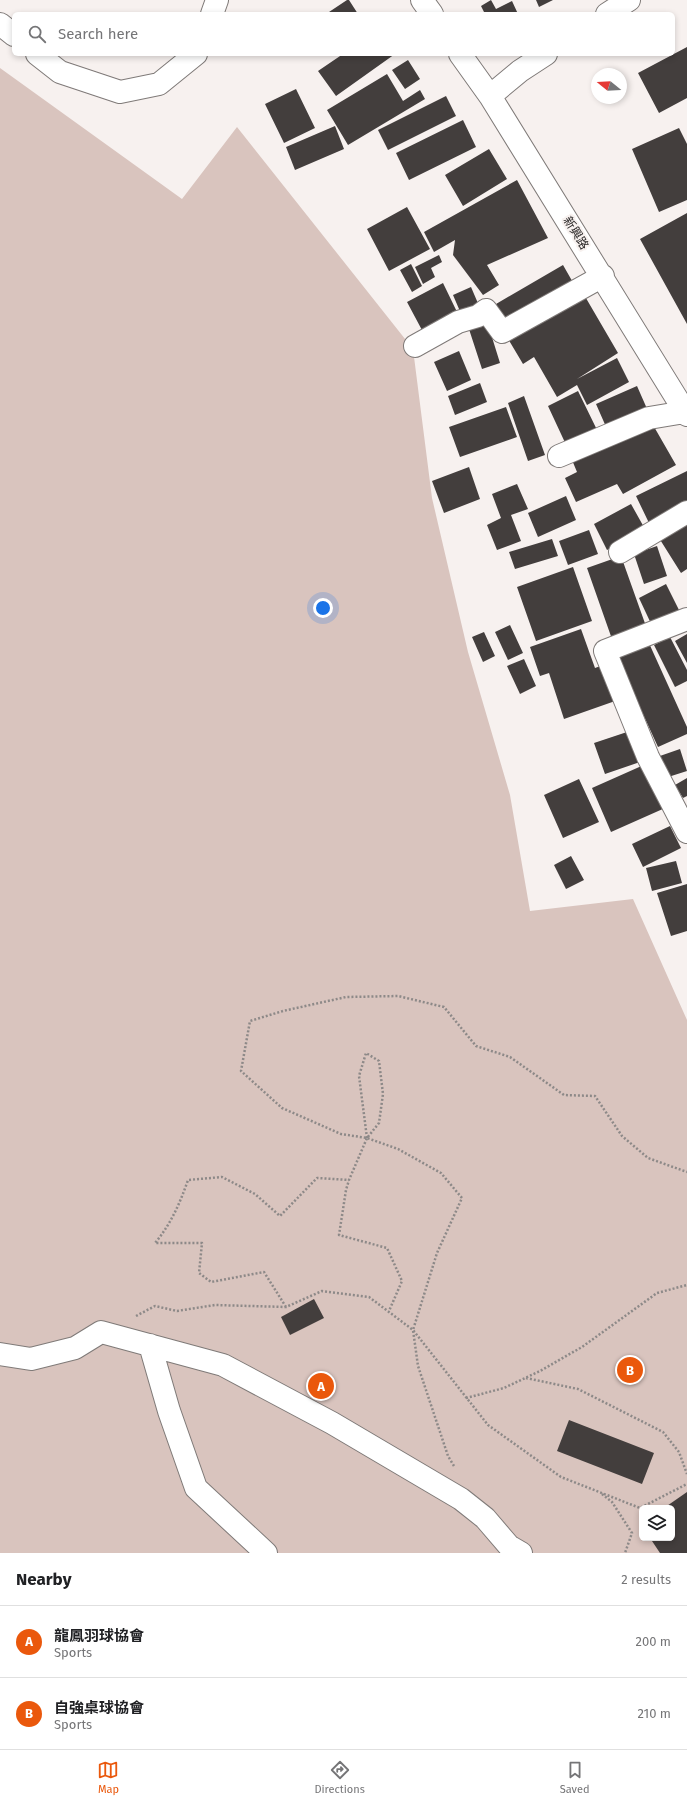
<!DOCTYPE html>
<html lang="en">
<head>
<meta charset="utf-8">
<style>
	body { margin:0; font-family:"Fira Sans","Noto Sans TC",sans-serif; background:#f6f6f6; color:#202124 }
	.controls { position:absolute; right:12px; bottom:12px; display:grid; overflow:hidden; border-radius:6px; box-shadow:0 2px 6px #0003 }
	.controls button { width:36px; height:36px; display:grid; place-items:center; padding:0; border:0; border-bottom:1px solid #e0e0e0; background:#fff; color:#202124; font:20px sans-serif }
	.compass { position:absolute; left:591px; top:68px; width:36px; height:36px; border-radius:50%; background:#fff; box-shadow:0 2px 6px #0003; rotate:288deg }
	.you { position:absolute; left:323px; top:608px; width:14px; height:14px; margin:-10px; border:3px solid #fff; border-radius:50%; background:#1a73e8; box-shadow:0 0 0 6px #1a73e833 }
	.badge { display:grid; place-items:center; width:26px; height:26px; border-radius:50%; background:#ea580c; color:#fff; font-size:13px; font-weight:700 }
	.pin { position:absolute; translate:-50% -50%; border:2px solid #fff; box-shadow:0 1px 4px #0006 }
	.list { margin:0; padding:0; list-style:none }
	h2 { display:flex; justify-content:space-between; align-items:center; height:52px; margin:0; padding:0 16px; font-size:17px }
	h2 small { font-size:13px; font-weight:400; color:#757577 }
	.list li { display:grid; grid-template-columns:26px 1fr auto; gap:12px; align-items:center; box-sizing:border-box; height:72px; padding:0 16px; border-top:1px solid #e0e0e0 }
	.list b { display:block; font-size:15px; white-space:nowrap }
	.list p { margin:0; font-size:13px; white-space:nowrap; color:#757577 }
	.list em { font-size:13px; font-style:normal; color:#757577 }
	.icon { flex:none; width:22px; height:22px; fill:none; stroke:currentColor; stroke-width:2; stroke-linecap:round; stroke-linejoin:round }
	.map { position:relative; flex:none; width:687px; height:1553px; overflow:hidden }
	.search { position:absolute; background:#fff; box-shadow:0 2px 6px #0003; left:12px; right:12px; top:12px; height:44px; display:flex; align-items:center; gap:10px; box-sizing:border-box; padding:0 14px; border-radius:6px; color:#757577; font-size:15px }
	.sheet { height:196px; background:#fff }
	nav { display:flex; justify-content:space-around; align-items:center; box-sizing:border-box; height:56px; border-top:1px solid #e0e0e0; background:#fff; font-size:11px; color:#757577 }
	nav a { display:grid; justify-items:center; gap:2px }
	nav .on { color:#ea580c }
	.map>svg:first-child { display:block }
	.green { fill:#d9c4be; fill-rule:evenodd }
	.building { fill:#433e3d }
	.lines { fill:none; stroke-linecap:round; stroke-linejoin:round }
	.minor-casing { stroke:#7f7a78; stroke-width:24 }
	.path { stroke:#8d8988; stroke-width:2.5; stroke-dasharray:2 2; stroke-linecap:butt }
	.minor { stroke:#fff; stroke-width:22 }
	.labels { text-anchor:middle; stroke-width:4; stroke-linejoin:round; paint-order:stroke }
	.street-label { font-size:12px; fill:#292626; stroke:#f7f1ef }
</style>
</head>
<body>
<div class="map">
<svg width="687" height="1553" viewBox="0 0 687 1553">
	<rect width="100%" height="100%" fill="#f7f1ef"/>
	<path class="green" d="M 0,68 L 182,199 L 237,127 L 413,349 L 432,498 L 468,652 L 510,795 L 530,911 L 633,899 L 687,1020 L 687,1553 L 0,1553 ZM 642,1508 L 672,1508 L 672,1538 L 642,1538 Z"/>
	<path class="building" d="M 347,0 L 349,0 L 358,14 L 326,14 Z
		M 491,0 L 496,9 L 512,1 L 518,14 L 485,14 L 481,6 Z
		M 536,0 L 553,0 L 539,7 Z
		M 687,47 L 687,98 L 659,113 L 638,73 Z
		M 343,54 L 395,54 L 336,96 L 318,71 Z
		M 408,60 L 420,79 L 405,89 L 392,70 Z
		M 387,74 L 403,101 L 420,90 L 425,99 L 348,145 L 327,110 Z
		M 296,89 L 315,128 L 284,143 L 265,104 Z
		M 446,96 L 456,116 L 388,150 L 378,130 Z
		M 463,120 L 476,147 L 409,180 L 396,153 Z
		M 335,126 L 344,149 L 295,170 L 286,147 Z
		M 679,128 L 687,144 L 687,200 L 659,212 L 632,149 Z
		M 489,149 L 507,179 L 463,206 L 445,175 Z
		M 517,180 L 548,238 L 487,265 L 499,285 L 483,295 L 453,255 L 455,240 L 434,252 L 424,232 Z
		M 407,207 L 430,249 L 389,271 L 367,229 Z
		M 687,213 L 687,324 L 640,239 Z
		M 439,255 L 442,262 L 431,268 L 435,277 L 423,284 L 415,267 Z
		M 411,264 L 422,286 L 412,292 L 400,270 Z
		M 563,265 L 575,286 L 508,325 L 496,304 Z
		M 443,283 L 458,314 L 423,332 L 407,302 Z
		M 471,287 L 480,308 L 462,316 L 453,295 Z
		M 583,293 L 618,353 L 577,379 L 617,358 L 629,382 L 587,405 L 577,385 L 557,397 L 534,357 L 523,364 L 507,337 Z
		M 486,318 L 500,363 L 482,369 L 467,323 Z
		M 459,351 L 471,380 L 447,391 L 434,362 Z
		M 480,383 L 487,402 L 455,415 L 448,396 Z
		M 637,386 L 648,411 L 607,429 L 596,404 Z
		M 578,391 L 599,434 L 568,449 L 548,406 Z
		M 524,396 L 545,455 L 528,461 L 508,403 Z
		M 506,407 L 517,437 L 460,457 L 449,427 Z
		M 649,418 L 676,465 L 623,494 L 617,484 L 576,502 L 565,478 L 577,472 L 572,460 Z
		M 469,467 L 480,499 L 444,513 L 432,481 Z
		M 687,471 L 687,505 L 649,523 L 636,496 Z
		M 517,484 L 528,509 L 511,515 L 521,541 L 497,550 L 487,525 L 501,518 L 492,494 Z
		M 566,496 L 576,520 L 538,537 L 528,513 Z
		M 631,504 L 645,529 L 607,550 L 594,524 Z
		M 687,521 L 687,569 L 681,573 L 659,538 Z
		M 589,530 L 598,554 L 568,565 L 559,541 Z
		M 552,539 L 558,556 L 515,569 L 509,552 Z
		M 657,546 L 667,576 L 644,584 L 634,554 Z
		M 621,556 L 647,629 L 613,642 L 587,568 Z
		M 573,567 L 592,621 L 536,641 L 517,587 Z
		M 666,584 L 682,616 L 654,630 L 639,598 Z
		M 510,625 L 523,653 L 508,660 L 495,632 Z
		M 581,629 L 595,668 L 606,664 L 618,700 L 564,719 L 549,673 L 540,676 L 530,647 Z
		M 484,632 L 495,656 L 483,662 L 472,637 Z
		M 687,634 L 687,663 L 675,641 Z
		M 670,637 L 687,670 L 687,681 L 675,687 L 654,645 Z
		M 648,641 L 687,727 L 687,734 L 658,747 L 616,655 Z
		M 524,659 L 536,686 L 520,694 L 507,666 Z
		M 630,731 L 640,762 L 605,774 L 594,743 Z
		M 680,749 L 687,771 L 665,778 L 657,757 Z
		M 646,764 L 665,808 L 611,832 L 592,788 Z
		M 687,778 L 687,796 L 683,798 L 675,785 Z
		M 579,779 L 599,822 L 563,838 L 544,795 Z
		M 670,826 L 681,848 L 643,867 L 632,844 Z
		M 571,856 L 584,880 L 566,889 L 554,865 Z
		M 676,861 L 682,883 L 652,891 L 646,868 Z
		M 687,884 L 687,931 L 671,936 L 657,893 Z
		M 314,1299 L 324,1318 L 290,1335 L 281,1317 Z
		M 569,1420 L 654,1453 L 642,1484 L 557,1451 Z
		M 687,1492 L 687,1553 L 660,1553 L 650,1538 L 672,1538 L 672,1508 L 664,1508 Z"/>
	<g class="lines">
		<g class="minor-casing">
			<path id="minor" d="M 422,0 L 432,14
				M 212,14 L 217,0
				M 607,14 L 629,0
				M 0,24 L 14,35
				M 37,54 L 60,72 L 120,92 L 159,84 L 196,54
				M 460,54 L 490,96 L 687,415
				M 490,96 L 520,71 L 546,54
				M 415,346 L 458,322 L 478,316 L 486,310 L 502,332 L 603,276
				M 559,456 L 649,418 L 685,412
				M 620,552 L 687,512
				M 687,619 L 605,651 L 648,757 L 687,832
				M 150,1345 L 169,1411 L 196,1488 L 266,1553
				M 0,1354 L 31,1359 L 75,1348 L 101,1332 L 223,1365 L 332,1423 L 461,1499 L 485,1518 L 509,1546 L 521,1553"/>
		</g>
		<path class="path" d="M 367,1138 L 359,1076 L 366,1053 L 379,1061 L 383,1094 L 379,1123 L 367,1138 L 349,1180 L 346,1190 L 339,1235 L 387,1248 L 402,1281 L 389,1311
			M 286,1307 L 264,1272 L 211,1282 L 199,1273 L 202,1243 L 155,1243 C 171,1224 180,1203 188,1180 L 222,1177 L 255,1194 L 280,1216 L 317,1178 L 349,1180
			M 136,1316 L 155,1306 L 177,1311 L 215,1305 L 286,1307 L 322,1291 L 369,1297 L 413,1330 L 488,1425 L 561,1477 L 640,1508 L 687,1484
			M 526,1378 L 578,1389 L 663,1432 L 679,1452 L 687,1474
			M 466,1398 L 504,1388 L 540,1371 L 582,1347 L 657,1293 L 687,1285
			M 454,1466 L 448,1456 L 418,1366 L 413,1330 L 437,1253 L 462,1198 L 441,1173 L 398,1149 L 367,1138 L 341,1134 L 282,1108 L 241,1071 L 250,1021 L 283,1011 L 346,997 L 398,996 L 444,1007 L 476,1046 L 510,1057 L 564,1095 L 595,1096 L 622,1136 L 648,1158 L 687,1172
			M 602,1494 L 612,1502 L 632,1533 L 625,1553"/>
		<use href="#minor" class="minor"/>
	</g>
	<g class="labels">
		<g class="street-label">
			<text transform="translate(576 233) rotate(58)" y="4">新興路</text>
		</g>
	</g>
</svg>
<div class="controls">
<button><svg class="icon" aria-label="layers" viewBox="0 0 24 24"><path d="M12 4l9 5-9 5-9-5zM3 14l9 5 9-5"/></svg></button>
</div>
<svg class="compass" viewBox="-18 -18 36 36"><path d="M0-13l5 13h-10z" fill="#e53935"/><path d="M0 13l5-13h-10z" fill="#757577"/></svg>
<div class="you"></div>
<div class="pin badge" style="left:321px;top:1386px">A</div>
<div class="pin badge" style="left:630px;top:1370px">B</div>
<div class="search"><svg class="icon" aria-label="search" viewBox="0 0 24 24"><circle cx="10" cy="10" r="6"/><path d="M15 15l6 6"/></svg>Search here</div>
</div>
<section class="sheet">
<h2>Nearby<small>2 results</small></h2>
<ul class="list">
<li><span class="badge">A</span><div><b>龍鳳羽球協會</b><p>Sports</p></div><em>200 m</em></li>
<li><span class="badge">B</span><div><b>自強桌球協會</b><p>Sports</p></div><em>210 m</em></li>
</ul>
</section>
<nav>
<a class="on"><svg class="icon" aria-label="map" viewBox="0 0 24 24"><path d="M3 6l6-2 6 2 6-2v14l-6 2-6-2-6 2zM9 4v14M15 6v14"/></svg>Map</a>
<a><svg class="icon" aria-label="directions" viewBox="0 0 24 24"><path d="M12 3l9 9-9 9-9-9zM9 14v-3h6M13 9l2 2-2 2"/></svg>Directions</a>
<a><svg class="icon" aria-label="saved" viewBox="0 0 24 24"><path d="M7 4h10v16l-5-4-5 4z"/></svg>Saved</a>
</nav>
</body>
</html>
